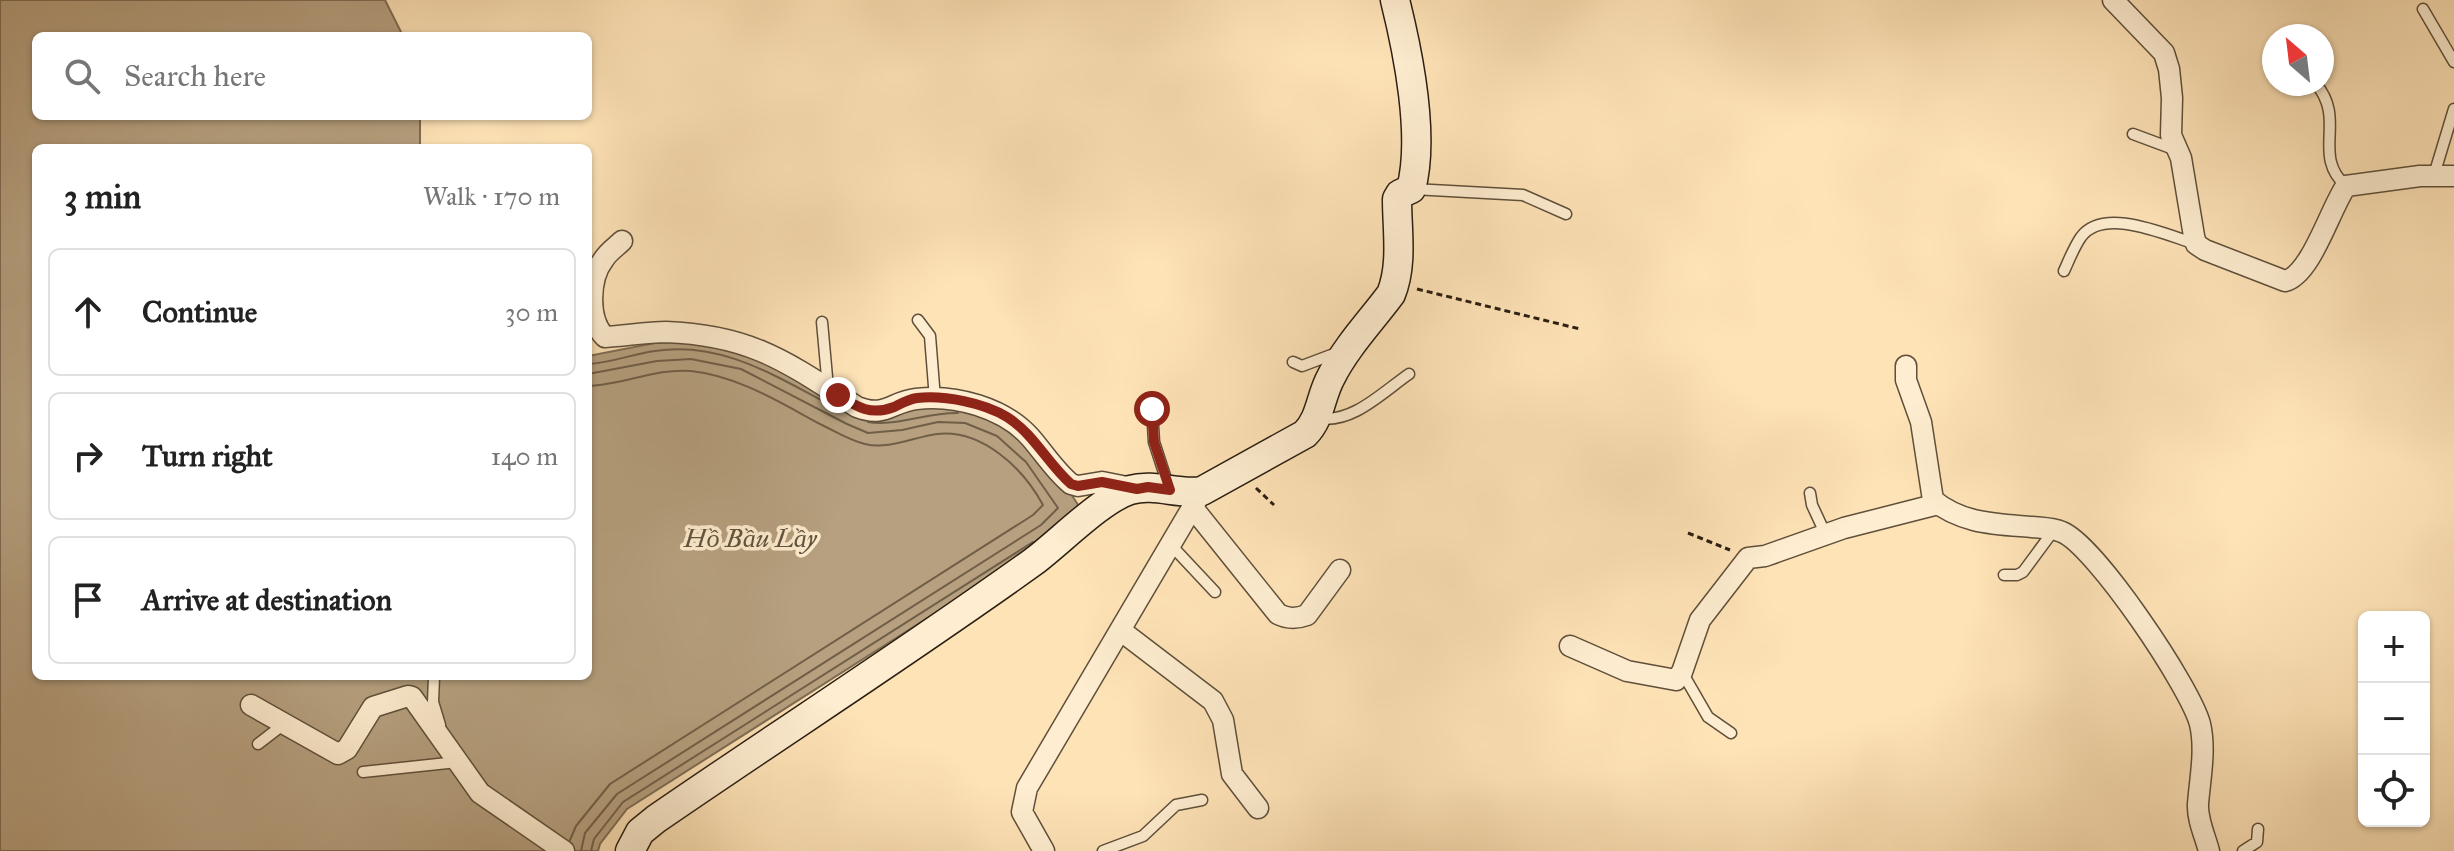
<!DOCTYPE html>
<html lang="en">
<head>
<meta charset="utf-8">
<style>
	body { margin:0; font-family:"IM FELL Great Primer",serif; background:#f6f6f6; color:#222 }
	.controls { position:absolute; right:24px; bottom:24px; display:grid; overflow:hidden; border-radius:12px; box-shadow:0 2px 6px #0004 }
	.controls button { width:72px; height:72px; display:grid; place-items:center; padding:0; border:0; border-bottom:2px solid #e0e0e0; background:#fff; color:#222; font:40px sans-serif }
	.compass { position:absolute; left:2262px; top:24px; width:72px; height:72px; border-radius:50%; background:#fff; box-shadow:0 2px 6px #0004; rotate:332deg }
	.stop { position:absolute; width:24px; height:24px; margin:-18px; border:6px solid #8f2418; border-radius:50%; background:#fff }
	.stop.end { background:#8f2418; border-color:#fff; box-shadow:0 2px 8px #0008 }
	.list { margin:0; padding:0; list-style:none }
	h2 { display:flex; justify-content:space-between; align-items:center; height:104px; margin:0; padding:0 32px; font-size:34px }
	h2 small { font-size:26px; font-weight:400; color:#767676 }
	.list li { display:grid; grid-template-columns:52px 1fr auto; gap:24px; align-items:center; box-sizing:border-box; height:128px; margin:0 16px 16px; padding:0 16px; border:2px solid #e0e0e0; border-radius:12px }
	.list b { display:block; font-size:30px; white-space:nowrap }
	.list em { font-size:26px; font-style:normal; color:#767676 }
	.icon { flex:none; width:44px; height:44px; fill:none; stroke:currentColor; stroke-width:2; stroke-linecap:round; stroke-linejoin:round }
	.map { position:relative; flex:none; width:2454px; height:851px; overflow:hidden }
	.search { position:absolute; background:#fff; box-shadow:0 2px 6px #0004; left:32px; top:32px; width:560px; height:88px; display:flex; align-items:center; gap:20px; box-sizing:border-box; padding:0 28px; border-radius:12px; color:#767676; font-size:30px }
	.panel { position:absolute; background:#fff; box-shadow:0 2px 6px #0004; left:32px; top:144px; width:560px; height:536px; border-radius:12px }
	.map>svg:first-child { display:block }
	.water { fill:#b6a07f; stroke:#7e6c53; stroke-width:2 }
	.lines { fill:none; stroke-linecap:round; stroke-linejoin:round }
	.shore { stroke:#705f48; stroke-width:2 }
	.lane-casing { stroke:#5f4f3a; stroke-width:13 }
	.street-casing { stroke:#5f4f3a; stroke-width:23 }
	.secondary-casing { stroke:#2a1e11; stroke-width:31 }
	.path { stroke:#2a1e11; stroke-width:3; stroke-dasharray:6 4; stroke-linecap:butt }
	.lane { stroke:#feedd0; stroke-width:10 }
	.street { stroke:#feedd0; stroke-width:20 }
	.secondary { stroke:#feedd0; stroke-width:28 }
	.route { stroke:#8f2418; stroke-width:10 }
	.labels { text-anchor:middle; stroke-width:7; stroke-linejoin:round; paint-order:stroke }
	.water-label { font-size:26px; font-style:italic; fill:#62523d; stroke:#feedd0 }
</style>
</head>
<body>
<div class="map">
<svg width="2454" height="851" viewBox="0 0 2454 851">
	<rect width="100%" height="100%" fill="#fee3b7"/>
	<filter id="stains"><feTurbulence type="fractalNoise" baseFrequency=".0025" numOctaves="4"/><feColorMatrix values="0 0 0 0 .2 0 0 0 0 .09 0 0 0 0 .02 0 0 0 .5 -.17"/></filter>
	<radialGradient id="worn" r=".72"><stop offset=".6" stop-color="#630" stop-opacity="0"/><stop offset="1" stop-color="#630" stop-opacity=".3"/></radialGradient>
	<path class="water" d="M 0,0 L 385,0 L 403,36 L 36,36 L 36,116 L 420,116 L 420,148 L 36,148 L 36,676 L 588,676 L 588,356 L 655,343 L 692,341 L 747,352 L 839,400 L 936,404 L 1006,420 L 1066,486 L 1082,511 L 1052,539 L 627,809 L 600,844 L 598,851 L 0,851 Z"/>
	<g class="lines">
		<path class="shore" d="M 588,364 C 611,363 632,354 655,351 C 721,341 773,375 829,404
			M 868,422 C 895,427 929,412 958,413
			M 570,840 L 576,826 L 610,784 L 1033,515 L 1043,505 C 1023,468 982,429 937,434 C 914,437 888,450 865,444 C 849,440 835,431 820,424 C 779,402 738,376 691,371 C 656,368 623,385 588,386
			M 581,851 L 585,833 L 617,794 L 1041,525 L 1058,508 L 1026,462 L 997,436 L 965,423 L 938,422 L 902,430 L 868,433 L 847,424 L 741,369 L 691,359 L 657,361 L 588,374
			M 591,851 L 594,839 L 623,802 L 1033,542"/>
		<g class="lane-casing">
			<path id="lane" d="M 2423,9 L 2454,62
				M 2316,84 C 2347,120 2311,155 2346,186
				M 2133,134 L 2176,150
				M 2434,175 L 2454,109
				M 1413,189 L 1523,195 L 1566,214
				M 2064,271 C 2069,260 2074,247 2081,237 C 2104,206 2166,235 2196,244
				M 918,320 L 930,336 L 935,399
				M 822,322 L 828,388
				M 1293,362 L 1302,366 L 1339,352
				M 1152,409 L 1154,442 L 1168,485
				M 1319,418 C 1352,424 1383,392 1409,374
				M 1810,493 L 1812,505 L 1825,533
				M 1170,544 L 1215,592
				M 2004,575 L 2017,575 L 2023,572 L 2054,530
				M 1682,672 L 1708,717 L 1731,733
				M 434,677 L 433,702 L 440,725
				M 258,744 L 284,724
				M 363,772 L 457,762
				M 1103,851 L 1143,836 L 1176,805 L 1202,800
				M 2243,851 L 2257,842 L 2258,829"/>
		</g>
		<g class="street-casing">
			<path id="street" d="M 2113,0 L 2164,53 L 2169,69 L 2172,98 L 2171,135 L 2181,158 L 2194,236 L 2196,244 L 2205,250 L 2285,281 C 2311,275 2330,209 2346,186 L 2420,176 L 2454,176
				M 622,241 C 616,247 608,252 604,259 C 589,278 587,319 605,337 C 625,336 646,332 666,332 C 752,335 788,363 857,407 C 885,418 891,402 916,399 C 955,394 1004,408 1030,437 C 1044,453 1055,471 1071,484 L 1078,486 L 1102,482 L 1137,489
				M 1906,366 L 1906,380 L 1921,422 L 1933,500 C 1962,524 1996,524 2032,527 C 2041,528 2053,528 2062,532 C 2095,545 2191,688 2200,724 C 2206,750 2200,778 2198,804 C 2197,819 2205,836 2209,851
				M 1193,508 L 1278,614 C 1288,619 1296,619 1307,615 L 1340,570
				M 1120,630 L 1213,701 L 1223,720 L 1232,774 L 1258,808
				M 1570,646 L 1627,671 L 1676,680 L 1682,672 L 1700,620 L 1748,558 L 1765,556 L 1844,528 L 1938,504
				M 251,705 L 338,754 L 347,749 L 373,707 L 408,696 L 412,697 L 480,793 L 564,851
				M 1044,851 L 1022,812 L 1027,788 L 1202,491"/>
		</g>
		<g class="secondary-casing">
			<path id="secondary" d="M 630,851 L 640,832 L 656,819 C 781,733 909,651 1033,562 C 1060,542 1100,500 1130,490 C 1155,483 1178,495 1202,491 L 1305,434 C 1321,418 1320,397 1331,377 C 1346,347 1371,321 1391,294 C 1403,265 1397,230 1397,199 L 1400,194 L 1411,189 C 1425,137 1408,52 1395,0"/>
		</g>
		<path class="path" d="M 1417,289 L 1580,329
			M 1256,488 L 1274,505
			M 1688,533 L 1730,550"/>
		<use href="#lane" class="lane"/>
		<use href="#street" class="street"/>
		<use href="#secondary" class="secondary"/>
	</g>
	<g class="lines">
		<path class="route" d="M 838,395 C 857,407 871,416 894,407 C 902,403 909,399 917,398 C 945,395 984,403 1007,417 C 1034,434 1048,464 1071,484 L 1078,486 L 1102,482 L 1137,489 L 1148,487 L 1170,490 L 1154,442 L 1152,409"/>
	</g>
	<g class="labels">
		<g class="water-label">
			<text x="750" y="547">Hồ Bầu Lầy</text>
		</g>
	</g>
	<rect width="100%" height="100%" filter="url(#stains)"/>
	<rect width="100%" height="100%" fill="url(#worn)"/>
</svg>
<div class="controls">
<button>+</button>
<button>−</button>
<button><svg class="icon" aria-label="locate" viewBox="0 0 24 24"><circle cx="12" cy="12" r="6"/><path d="M12 2v4M12 18v4M2 12h4M18 12h4"/></svg></button>
</div>
<svg class="compass" viewBox="-18 -18 36 36"><path d="M0-13l5 13h-10z" fill="#e53935"/><path d="M0 13l5-13h-10z" fill="#767676"/></svg>
<div class="stop" style="left:1152px;top:409px"></div>
<div class="stop end" style="left:838px;top:395px"></div>
<div class="search"><svg class="icon" aria-label="search" viewBox="0 0 24 24"><circle cx="10" cy="10" r="6"/><path d="M15 15l6 6"/></svg>Search here</div>
<section class="panel">
<h2>3 min<small>Walk · 170 m</small></h2>
<ul class="list">
<li><svg class="icon" aria-label="ahead" viewBox="0 0 24 24"><path d="M12 20V5M6 11l6-6 6 6"/></svg><div><b>Continue</b></div><em>30 m</em></li>
<li><svg class="icon" aria-label="right" viewBox="0 0 24 24"><path d="M7 20v-9h11M14 6l5 5-5 5"/></svg><div><b>Turn right</b></div><em>140 m</em></li>
<li><svg class="icon" aria-label="arrive" viewBox="0 0 24 24"><path d="M6 21V4h12l-3 4 3 4H6"/></svg><div><b>Arrive at destination</b></div></li>
</ul>
</section>
</div>
</body>
</html>
